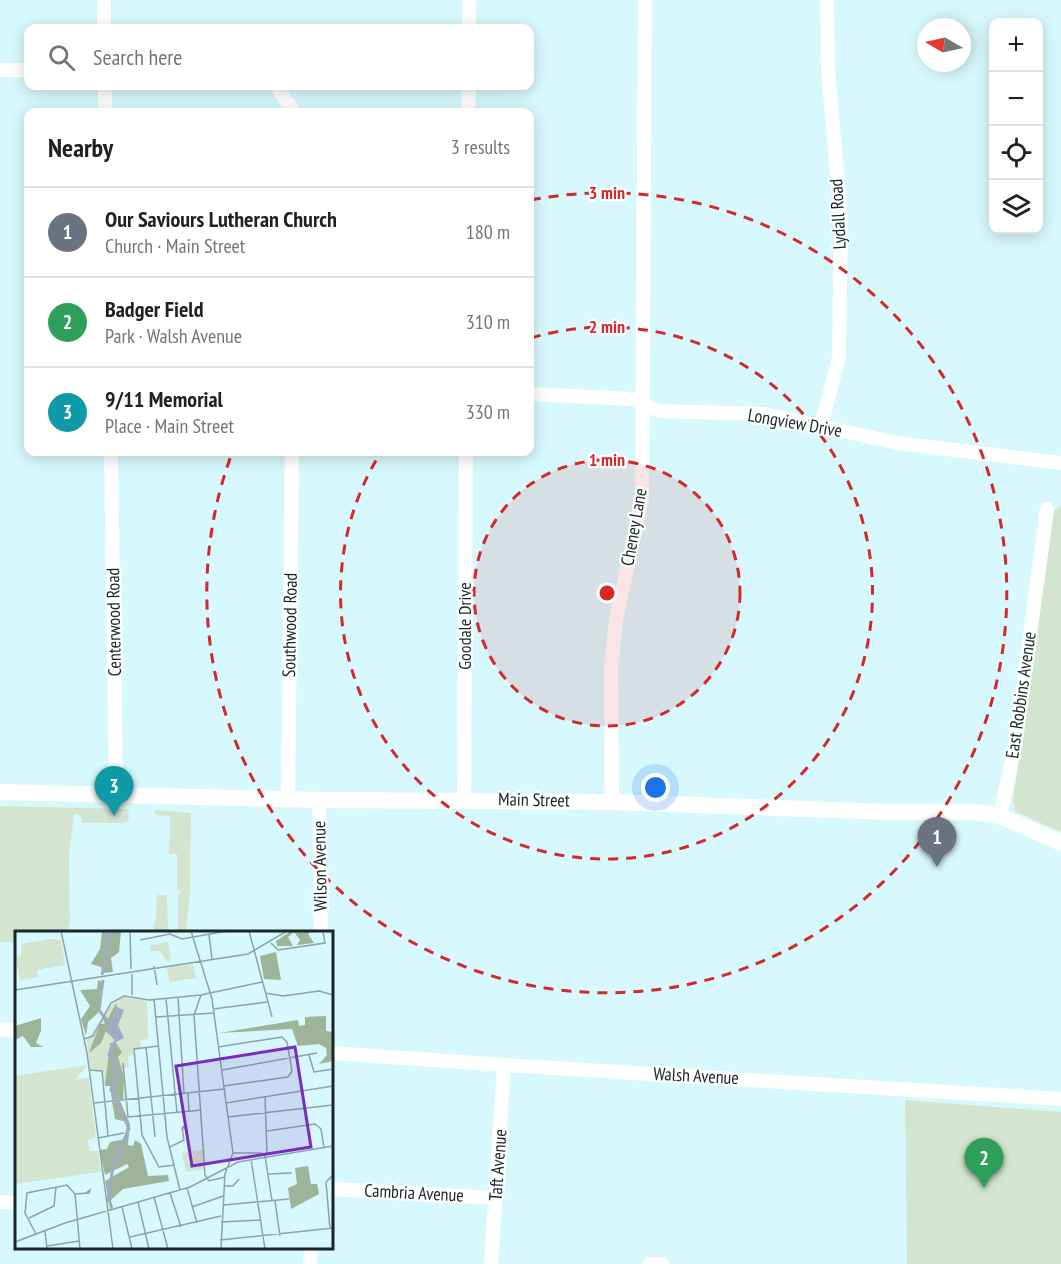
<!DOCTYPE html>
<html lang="en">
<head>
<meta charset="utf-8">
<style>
	body { margin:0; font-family:"PT Sans Narrow",sans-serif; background:#f2f2f2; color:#202124 }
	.controls { position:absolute; right:18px; top:18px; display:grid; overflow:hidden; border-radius:12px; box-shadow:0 3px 15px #0003 }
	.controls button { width:54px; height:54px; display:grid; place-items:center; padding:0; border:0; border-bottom:2px solid #e0e0e0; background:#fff; color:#202124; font:30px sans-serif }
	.compass { position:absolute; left:917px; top:18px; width:54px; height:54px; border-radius:50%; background:#fff; box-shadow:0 3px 15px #0003; rotate:279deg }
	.you { position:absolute; left:656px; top:788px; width:21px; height:21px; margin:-15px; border:4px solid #fff; border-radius:50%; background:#1a73e8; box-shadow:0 0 0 9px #1a73e833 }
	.badge { display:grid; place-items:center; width:39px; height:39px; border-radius:50%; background:#2563eb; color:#fff; font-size:20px; font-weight:700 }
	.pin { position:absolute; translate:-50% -50px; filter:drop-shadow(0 2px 3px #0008) }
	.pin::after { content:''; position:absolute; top:32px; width:21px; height:18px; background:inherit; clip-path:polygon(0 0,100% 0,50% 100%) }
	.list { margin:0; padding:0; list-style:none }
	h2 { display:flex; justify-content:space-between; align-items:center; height:78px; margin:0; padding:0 24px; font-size:26px }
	h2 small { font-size:20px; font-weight:400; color:#757577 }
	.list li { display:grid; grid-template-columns:39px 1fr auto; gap:18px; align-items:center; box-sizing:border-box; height:90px; padding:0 24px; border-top:2px solid #e0e0e0 }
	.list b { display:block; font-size:22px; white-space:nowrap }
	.list p { margin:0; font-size:20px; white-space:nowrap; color:#757577 }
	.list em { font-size:20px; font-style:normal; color:#757577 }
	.icon { flex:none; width:33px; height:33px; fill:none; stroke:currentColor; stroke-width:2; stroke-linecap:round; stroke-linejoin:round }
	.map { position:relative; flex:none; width:1061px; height:1264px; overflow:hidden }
	.search { position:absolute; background:#fff; box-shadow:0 3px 15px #0003; left:24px; top:24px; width:510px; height:66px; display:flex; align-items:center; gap:15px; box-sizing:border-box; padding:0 21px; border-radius:12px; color:#757577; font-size:22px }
	.panel { position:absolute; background:#fff; box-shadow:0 3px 15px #0003; left:24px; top:108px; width:510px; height:348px; border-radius:12px }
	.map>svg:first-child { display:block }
	.green { fill:#d4e5cf }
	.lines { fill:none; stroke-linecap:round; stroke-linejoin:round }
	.minor { stroke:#fff; stroke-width:14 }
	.major { stroke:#fff; stroke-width:16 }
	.ring { fill:none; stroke:#d62828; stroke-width:3; stroke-dasharray:10 8 }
	.labels { text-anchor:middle; stroke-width:4.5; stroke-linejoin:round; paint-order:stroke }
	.street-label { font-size:18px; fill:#192527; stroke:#fff }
	.inset-river { fill:none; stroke:#a2aac9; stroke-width:3 }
	.inset-road { fill:none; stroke:#8ba4a7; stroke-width:1.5 }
	.view { fill:#7b2cbf; fill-opacity:0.15; stroke:#7b2cbf; stroke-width:3 }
	.inset-edge { fill:none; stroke:#192527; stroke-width:3 }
	.centre { fill:#d62828; stroke:#fff; stroke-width:3 }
	.ring-label { font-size:18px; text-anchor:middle; font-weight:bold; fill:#d62828; stroke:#fff; stroke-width:4.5; stroke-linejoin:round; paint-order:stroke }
</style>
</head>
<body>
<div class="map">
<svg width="1061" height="1264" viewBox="0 0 1061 1264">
	<rect width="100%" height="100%" fill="#d7f9fd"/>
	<path class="green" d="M 1061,506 L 1061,832 L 1016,812 L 1013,800 L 1054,511 Z
		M 0,806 L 128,809 L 129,820 L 124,823 L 82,823 L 81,815 L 74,814 L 69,855 L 70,925 L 64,932 L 16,932 L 16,942 L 0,942 Z
		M 155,810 L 191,813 L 190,892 L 186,932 L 178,932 L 178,895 L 181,891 L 177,890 L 177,854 L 169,854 L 170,816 L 155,815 Z
		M 157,895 L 167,895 L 168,932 L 152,932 L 156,918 Z
		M 905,1100 L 1061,1112 L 1061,1264 L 907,1264 Z"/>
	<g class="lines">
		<path class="minor" d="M 104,0 L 104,28
			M 469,28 L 469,0
			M 0,70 L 28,70
			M 105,86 L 105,112
			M 276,86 L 294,112
			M 468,112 L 469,86
			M 530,394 L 633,399 L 659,411 L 765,414 L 897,443 L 1061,463
			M 821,425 L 839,358 L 841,221 L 828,69 L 827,0
			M 111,452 L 116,793
			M 288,799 L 292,452
			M 319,800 L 321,932
			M 464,800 L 466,452
			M 612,802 L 611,668 L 616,620 L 642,499 L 645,0
			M 1000,816 L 1015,746 L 1047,509
			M 0,1029 L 16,1031
			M 332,1053 L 504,1065 L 1061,1099
			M 332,1189 L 496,1198
			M 0,1202 L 16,1203
			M 310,1264 L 311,1248
			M 491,1264 L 504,1065
			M 650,1264 L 662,1264"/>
		<path class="major" d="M 0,792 L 319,800 L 612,802 L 889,812 L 976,812 L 1000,816 L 1061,843"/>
	</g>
	<circle cx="607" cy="593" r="133" fill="#d62828" fill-opacity=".12"/>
	<g class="ring">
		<circle cx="607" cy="593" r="133"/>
		<path d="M531 338A266 266 0 1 1 381 452"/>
		<path d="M531 200A400 400 0 1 1 232 453"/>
	</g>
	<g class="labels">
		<g class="street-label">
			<text transform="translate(838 214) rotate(-93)" y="6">Lydall Road</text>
			<text transform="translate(795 423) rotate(10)" y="6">Longview Drive</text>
			<text transform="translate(634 527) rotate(-80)" y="6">Cheney Lane</text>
			<text transform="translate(114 622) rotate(-91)" y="6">Centerwood Road</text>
			<text transform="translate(290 625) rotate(-89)" y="6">Southwood Road</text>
			<text transform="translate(465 626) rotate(-90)" y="6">Goodale Drive</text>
			<text transform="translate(1021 695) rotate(-82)" y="6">East Robbins Avenue</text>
			<text transform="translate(534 800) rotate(1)" y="6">Main Street</text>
			<text transform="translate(320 866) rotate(-91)" y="6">Wilson Avenue</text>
			<text transform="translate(696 1076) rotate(3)" y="6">Walsh Avenue</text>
			<text transform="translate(498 1165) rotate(-86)" y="6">Taft Avenue</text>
			<text transform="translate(414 1193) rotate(3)" y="6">Cambria Avenue</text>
		</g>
	</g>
	<g transform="translate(15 931)">
		<rect width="318" height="318" fill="#d7f9fd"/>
		<path d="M 35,8 L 46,9 L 50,34 L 22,39 L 23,46 L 5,49 L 0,25 L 6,24 L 7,13 ZM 153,11 L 156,30 L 152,31 L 145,20 L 136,20 L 135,14 ZM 177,32 L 181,47 L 155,51 L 151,35 ZM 109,66 L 132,70 L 133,108 L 125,109 L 126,116 L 118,118 L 119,124 L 113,125 L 114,136 L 108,137 L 111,168 L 97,169 L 95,154 L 89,155 L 87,139 L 75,139 L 72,109 L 96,74 ZM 72,134 L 60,149 L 74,146 L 81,206 L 72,209 L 75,220 L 83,220 L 86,241 L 0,253 L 0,145 ZM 190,218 L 189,238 L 171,241 L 167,222 Z" fill="#d4e5cf"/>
		<path d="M 87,0 L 106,0 L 104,21 L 96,27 L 98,41 L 88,42 L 86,36 L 76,33 L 85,18 ZM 276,0 L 297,0 L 293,3 L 299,12 L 282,14 L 285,9 L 279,1 L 273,6 L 278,15 L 262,15 L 261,10 ZM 261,21 L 266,49 L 249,48 L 245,25 ZM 83,49 L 87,51 L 84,81 L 73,91 L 71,105 L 66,88 L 75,75 L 65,59 L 82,58 ZM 101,72 L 102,76 L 93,103 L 91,100 L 86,112 L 74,122 L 85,93 L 90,93 L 88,88 L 90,85 L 93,88 ZM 311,85 L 311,100 L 318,101 L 318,130 L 304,133 L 312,124 L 311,117 L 304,113 L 283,115 L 277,98 L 204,102 L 283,89 L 284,95 L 290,94 L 290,86 ZM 26,87 L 26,100 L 21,112 L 28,116 L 16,116 L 8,105 L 0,109 L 0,95 ZM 95,112 L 101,112 L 107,121 L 103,126 L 109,146 L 108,168 L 97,169 L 95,155 L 90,155 ZM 105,170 L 115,193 L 113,214 L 118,215 L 120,209 L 126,213 L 133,245 L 153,244 L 154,250 L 108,258 L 96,269 L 98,277 L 95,278 L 90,250 L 114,236 L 112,233 L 90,244 L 85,219 L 92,218 L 95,211 L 110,208 L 112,191 L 100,188 L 97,171 ZM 293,235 L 296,253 L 302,253 L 304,263 L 276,278 L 273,257 L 282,253 L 280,237 Z" fill="#9eb498"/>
		<path d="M 102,76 L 109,79 L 103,94 L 109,107 L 101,111 L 93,102 Z" fill="#a2aac9"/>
		<path class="inset-river" d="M 87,44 L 96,0M 88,49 L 84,79 L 95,94M 100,110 L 94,124 L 99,130 L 103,150 L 96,159 L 103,168M 93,271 L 98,234 L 114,197 L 102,172"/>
		<path class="inset-road" d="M 46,0 L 72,122 L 98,318M 115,0 L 116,38M 176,0 L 197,68 L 213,186 L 218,222 L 210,243M 234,0 L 257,86M 194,4 L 197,28M 125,9 L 155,3 L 167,8 L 212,0M 256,12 L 263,19 L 310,12 L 308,0M 139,35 L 142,54M 117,43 L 117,64M 0,59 L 233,23 L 272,0M 250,62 L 268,65 L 304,60 L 318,64M 186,64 L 179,84 L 190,244 L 194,250 L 210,246M 163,66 L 169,163M 151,67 L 162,182M 139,68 L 152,206 L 165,259M 198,78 L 252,71M 141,86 L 199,82M 69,108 L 78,105 L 96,72 L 109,65 L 134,69 L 186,64 L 247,51M 144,115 L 119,118 L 127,204 L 144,236 L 160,234M 131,116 L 140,206M 203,116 L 267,106 L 272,111 L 277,140 L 273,146 L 209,155M 294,124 L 299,141 L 318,138M 108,132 L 113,186 L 187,179M 74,139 L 87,140 L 93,205M 207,139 L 302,122M 173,163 L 174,181M 250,166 L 252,223M 79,172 L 209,158M 211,172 L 318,155M 213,186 L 318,174M 252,200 L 300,193 L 306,198 L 309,217M 83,207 L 109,202M 155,216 L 169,209 L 167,197 L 169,195 L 169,199M 218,222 L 247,222M 250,225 L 257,270M 236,228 L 250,318M 253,243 L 277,242M 209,255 L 218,255 L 224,248M 172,257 L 182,292M 155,262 L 166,296M 60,263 L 74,262 L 75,259 L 71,262M 139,266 L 153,318M 260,270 L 265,305M 123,271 L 134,318M 208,274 L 274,268M 107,276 L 117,318M 177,276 L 208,265M 14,287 L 39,275 L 41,256M 206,291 L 246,289M 315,298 L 311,251 L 318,244M 30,300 L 32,318M 21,303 L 10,282 L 12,262 L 52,254 L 60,263 L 65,318M 115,306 L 206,285M 205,309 L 318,297M 0,311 L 50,292 L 175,256 L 223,231 L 318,215M 32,315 L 64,310M 206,318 L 210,242"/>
		<path class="view" d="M 280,116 L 296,216 L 177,235 L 161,135 Z"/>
		<rect width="318" height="318" class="inset-edge"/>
	</g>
	<circle cx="607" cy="593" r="9" class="centre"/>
	<g class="ring-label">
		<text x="607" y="199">3 min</text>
		<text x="607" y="333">2 min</text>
		<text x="607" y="466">1 min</text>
	</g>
</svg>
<div class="controls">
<button>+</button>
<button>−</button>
<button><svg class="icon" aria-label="locate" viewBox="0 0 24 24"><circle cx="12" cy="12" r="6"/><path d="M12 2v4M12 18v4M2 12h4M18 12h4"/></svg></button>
<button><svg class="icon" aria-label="layers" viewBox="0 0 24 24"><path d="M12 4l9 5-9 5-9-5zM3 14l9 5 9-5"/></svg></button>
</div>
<svg class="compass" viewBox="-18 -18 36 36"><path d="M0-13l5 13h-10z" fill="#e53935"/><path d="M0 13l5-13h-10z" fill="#757577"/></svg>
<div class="you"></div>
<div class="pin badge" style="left:937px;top:867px;background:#6b7280">1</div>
<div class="pin badge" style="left:984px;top:1188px;background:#2e9e5b">2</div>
<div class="pin badge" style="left:114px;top:816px;background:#0f9aa8">3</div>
<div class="search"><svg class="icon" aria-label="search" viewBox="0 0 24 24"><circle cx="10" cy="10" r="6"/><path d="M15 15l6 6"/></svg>Search here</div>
<section class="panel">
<h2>Nearby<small>3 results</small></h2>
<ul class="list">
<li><span class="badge" style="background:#6b7280">1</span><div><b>Our Saviours Lutheran Church</b><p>Church · Main Street</p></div><em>180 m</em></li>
<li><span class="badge" style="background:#2e9e5b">2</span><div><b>Badger Field</b><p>Park · Walsh Avenue</p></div><em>310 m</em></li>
<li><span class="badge" style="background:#0f9aa8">3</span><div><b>9/11 Memorial</b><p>Place · Main Street</p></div><em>330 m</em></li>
</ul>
</section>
</div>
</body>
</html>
